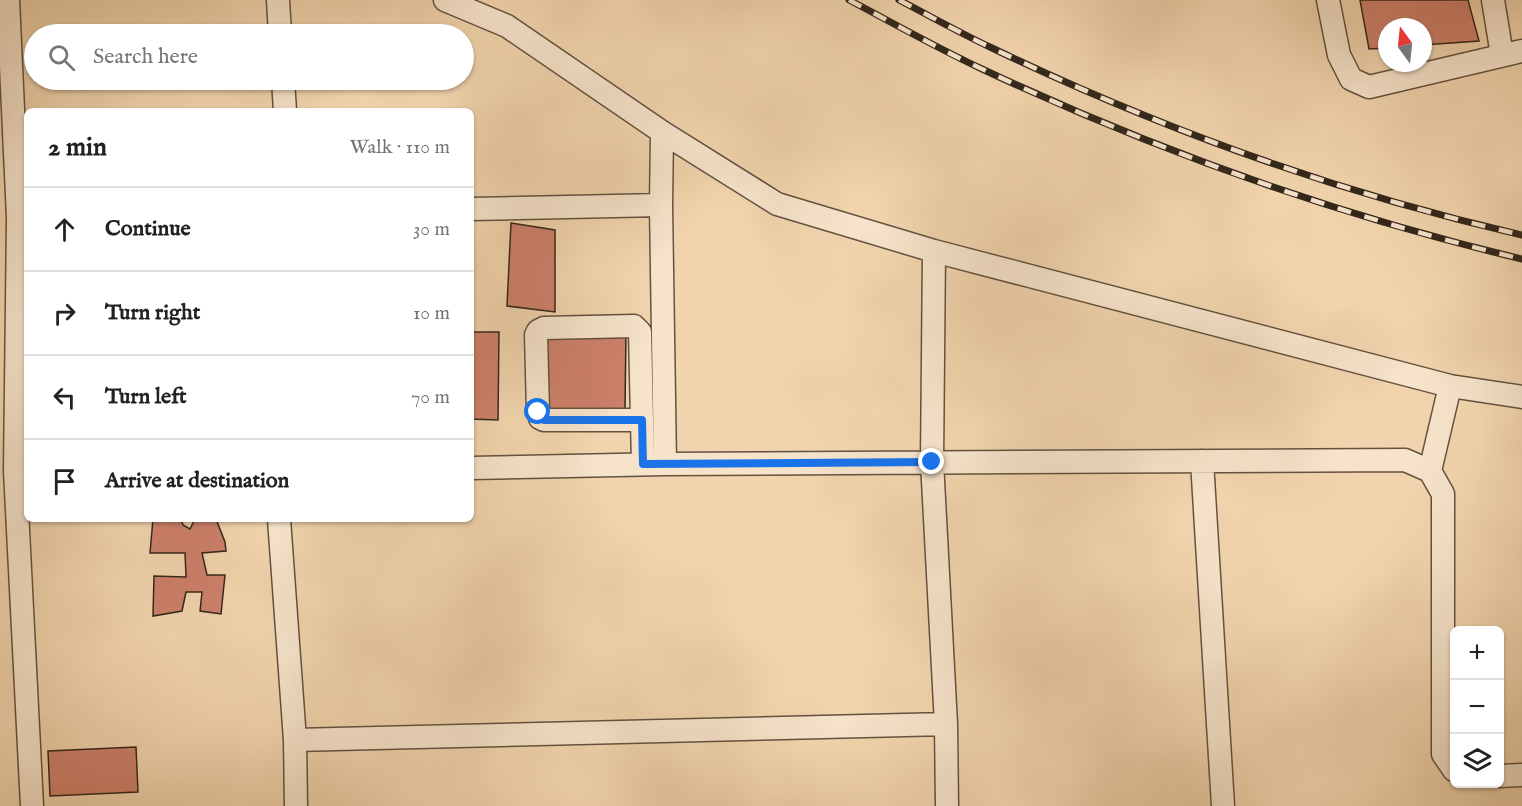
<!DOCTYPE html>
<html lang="en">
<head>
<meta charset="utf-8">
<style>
	body { margin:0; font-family:"IM FELL English",serif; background:#f6f6f6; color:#222 }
	.controls { position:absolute; right:18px; bottom:18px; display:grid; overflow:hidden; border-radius:9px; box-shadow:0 2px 4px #0004 }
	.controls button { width:54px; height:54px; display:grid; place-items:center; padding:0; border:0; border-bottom:2px solid #e0e0e0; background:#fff; color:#222; font:30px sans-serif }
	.compass { position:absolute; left:1378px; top:18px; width:54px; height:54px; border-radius:50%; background:#fff; box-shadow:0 2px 4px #0004; rotate:345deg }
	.stop { position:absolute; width:18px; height:18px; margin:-14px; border:4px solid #1a73e8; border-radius:50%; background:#fff }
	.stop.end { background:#1a73e8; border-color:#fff; box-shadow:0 2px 6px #0008 }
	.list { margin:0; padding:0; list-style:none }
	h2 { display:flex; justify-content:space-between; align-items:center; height:78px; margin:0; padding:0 24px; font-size:26px }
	h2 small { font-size:20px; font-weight:400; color:#767676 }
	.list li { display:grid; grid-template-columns:39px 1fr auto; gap:18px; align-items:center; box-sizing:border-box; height:84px; padding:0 24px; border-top:2px solid #e0e0e0 }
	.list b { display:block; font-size:22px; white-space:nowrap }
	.list em { font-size:20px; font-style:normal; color:#767676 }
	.icon { flex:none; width:33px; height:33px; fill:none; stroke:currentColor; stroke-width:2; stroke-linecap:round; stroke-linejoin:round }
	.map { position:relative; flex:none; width:1522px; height:806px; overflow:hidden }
	.search { position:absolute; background:#fff; box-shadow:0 2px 4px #0004; left:24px; top:24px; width:450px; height:66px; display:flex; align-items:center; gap:15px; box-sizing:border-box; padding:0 21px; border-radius:33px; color:#767676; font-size:22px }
	.panel { position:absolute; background:#fff; box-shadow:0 2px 4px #0004; left:24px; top:108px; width:450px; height:414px; border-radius:9px }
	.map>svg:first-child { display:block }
	.building { fill:#cd806a; stroke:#33271b; stroke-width:1.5 }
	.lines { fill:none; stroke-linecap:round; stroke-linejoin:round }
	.street-casing { stroke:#625240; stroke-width:25 }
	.street { stroke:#f6e3ca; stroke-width:22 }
	.rail-casing { stroke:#33271b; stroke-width:7 }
	.rail { stroke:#f6e3ca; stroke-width:4.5; stroke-dasharray:14; stroke-linecap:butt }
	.route { stroke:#1a73e8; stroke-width:8 }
</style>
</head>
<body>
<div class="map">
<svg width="1522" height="806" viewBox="0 0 1522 806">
	<rect width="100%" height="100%" fill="#f1d4ad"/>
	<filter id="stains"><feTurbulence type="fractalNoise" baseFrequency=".00333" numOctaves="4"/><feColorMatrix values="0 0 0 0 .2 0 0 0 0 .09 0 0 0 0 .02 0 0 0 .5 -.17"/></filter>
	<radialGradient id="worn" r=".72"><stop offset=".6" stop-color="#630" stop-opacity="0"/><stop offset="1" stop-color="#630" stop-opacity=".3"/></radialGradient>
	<path class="building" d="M 1360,0 L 1468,0 L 1479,41 L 1423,45 L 1423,27 L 1387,27 L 1387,48 L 1369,49 Z
		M 511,223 L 555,230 L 555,312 L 507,306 Z
		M 626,329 L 625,410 L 546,412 L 544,335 Z
		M 471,332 L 499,332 L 498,420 L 471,419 Z
		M 153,519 L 181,519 L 183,525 L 190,529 L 195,519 L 216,519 L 225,542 L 226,551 L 202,553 L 207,575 L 225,575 L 221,614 L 200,611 L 202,592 L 186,592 L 182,611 L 153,616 L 154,576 L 186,577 L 185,553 L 150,553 Z
		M 136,747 L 138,792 L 50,796 L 48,751 Z"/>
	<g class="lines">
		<g class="street-casing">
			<path id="street" d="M 8,0 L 18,218 L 15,471 L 32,806
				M 278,0 L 280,34
				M 445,0 L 507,26 L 662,132 L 777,204 L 934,251 L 1450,386 L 1522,397
				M 1328,0 L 1339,55 L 1351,79 L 1369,87 L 1522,51
				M 1493,0 L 1502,55
				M 283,80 L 285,111
				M 662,132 L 661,205 L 665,464
				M 471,209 L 661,205
				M 934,251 L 932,462 L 946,724 L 947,806
				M 634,326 L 640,332 L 642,420 L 544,420 L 540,418 L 538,412 L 536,335 L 538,331 L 544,328 Z
				M 642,420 L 643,464
				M 1202,461 L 1223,806
				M 471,468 L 665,464 L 1405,460 L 1430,471 L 1443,494 L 1443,754 L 1454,770
				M 1430,471 L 1450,386
				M 279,519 L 295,740 L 296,806
				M 295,740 L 946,724
				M 1500,776 L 1522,775"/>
		</g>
		<use href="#street" class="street"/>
		<g class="rail-casing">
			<path id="rail" d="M 849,0 C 893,23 937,48 982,69 C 1155,150 1336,215 1522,259
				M 899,0 C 930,16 960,33 992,48 C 1161,129 1339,193 1522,235"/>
		</g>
		<use href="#rail" class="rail"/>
	</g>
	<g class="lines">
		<path class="route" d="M 538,412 L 540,418 L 544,420 L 642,420 L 643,464 L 932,462"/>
	</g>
	<rect width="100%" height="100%" filter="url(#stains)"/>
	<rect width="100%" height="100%" fill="url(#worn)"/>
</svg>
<div class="controls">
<button>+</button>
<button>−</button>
<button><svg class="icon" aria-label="layers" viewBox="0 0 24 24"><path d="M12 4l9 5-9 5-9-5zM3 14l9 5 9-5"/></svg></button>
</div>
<svg class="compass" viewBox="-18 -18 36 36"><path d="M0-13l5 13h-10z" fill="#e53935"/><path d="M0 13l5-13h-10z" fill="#767676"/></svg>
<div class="stop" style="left:538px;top:412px"></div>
<div class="stop end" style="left:932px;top:462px"></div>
<div class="search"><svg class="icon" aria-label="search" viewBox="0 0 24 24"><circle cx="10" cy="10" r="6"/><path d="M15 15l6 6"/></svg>Search here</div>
<section class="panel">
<h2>2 min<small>Walk · 110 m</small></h2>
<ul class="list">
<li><svg class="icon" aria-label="ahead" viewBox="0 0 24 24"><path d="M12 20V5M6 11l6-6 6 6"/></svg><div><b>Continue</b></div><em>30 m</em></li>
<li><svg class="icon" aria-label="right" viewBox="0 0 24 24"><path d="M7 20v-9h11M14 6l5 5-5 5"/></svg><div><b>Turn right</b></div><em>10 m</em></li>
<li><svg class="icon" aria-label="left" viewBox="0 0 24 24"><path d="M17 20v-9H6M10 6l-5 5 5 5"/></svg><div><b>Turn left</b></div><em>70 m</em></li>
<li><svg class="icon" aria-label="arrive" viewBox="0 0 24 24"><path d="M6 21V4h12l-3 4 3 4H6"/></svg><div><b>Arrive at destination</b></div></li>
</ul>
</section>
</div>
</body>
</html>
